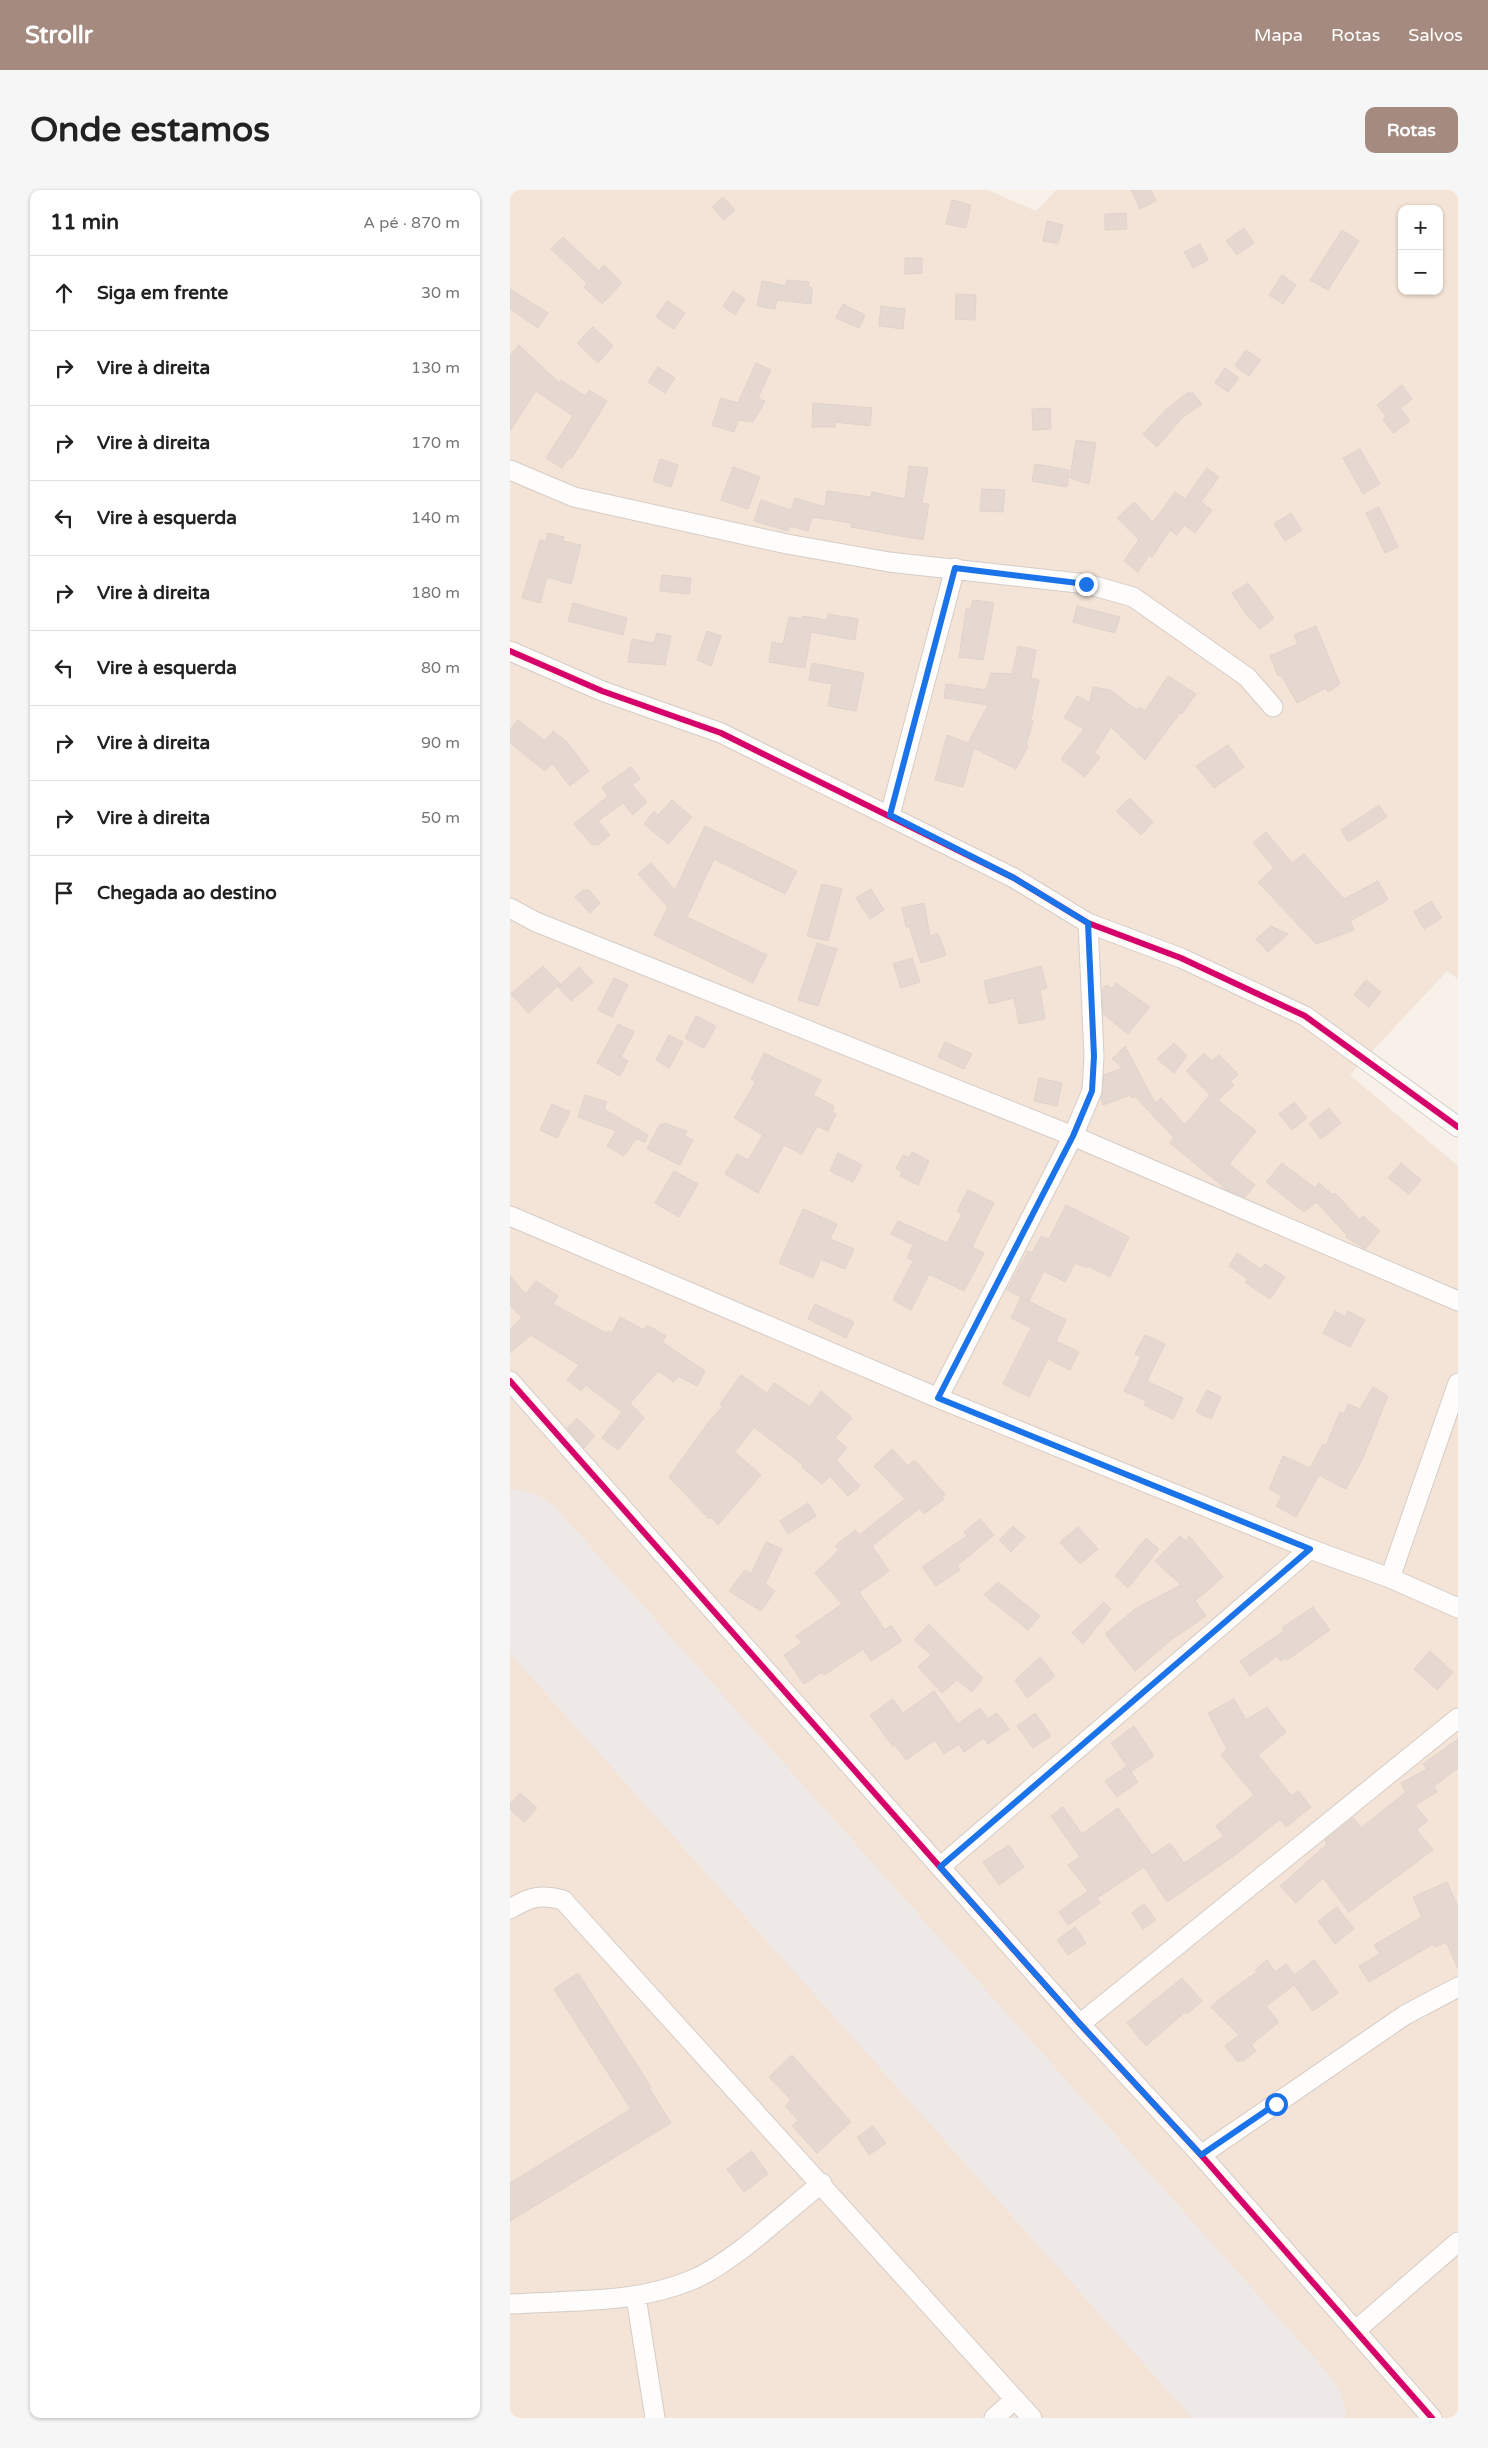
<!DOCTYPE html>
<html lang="pt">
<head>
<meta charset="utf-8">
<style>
	body { margin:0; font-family:"Varela Round",sans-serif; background:#f6f6f6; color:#222 }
	.controls { position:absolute; right:15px; top:15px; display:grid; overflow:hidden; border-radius:10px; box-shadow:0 1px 4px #0004 }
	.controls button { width:45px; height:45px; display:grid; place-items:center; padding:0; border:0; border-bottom:1px solid #e0e0e0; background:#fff; color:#222; font:25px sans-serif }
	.stop { position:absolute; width:15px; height:15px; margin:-11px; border:4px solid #1a73e8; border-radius:50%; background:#fff }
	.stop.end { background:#1a73e8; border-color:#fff; box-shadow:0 1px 5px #0008 }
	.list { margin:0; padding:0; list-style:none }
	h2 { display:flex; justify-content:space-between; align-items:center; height:65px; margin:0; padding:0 20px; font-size:21px }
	h2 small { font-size:16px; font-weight:400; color:#767676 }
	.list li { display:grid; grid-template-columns:32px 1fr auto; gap:15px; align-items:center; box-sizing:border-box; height:75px; padding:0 20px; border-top:1px solid #e0e0e0 }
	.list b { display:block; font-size:19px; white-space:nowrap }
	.list em { font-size:16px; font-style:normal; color:#767676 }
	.icon { flex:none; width:28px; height:28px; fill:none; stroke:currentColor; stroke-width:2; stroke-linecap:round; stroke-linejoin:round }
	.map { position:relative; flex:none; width:948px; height:2228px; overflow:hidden; border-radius:10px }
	header { display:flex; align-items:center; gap:30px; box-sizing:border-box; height:70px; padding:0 25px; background:#a58a7f; color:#fff }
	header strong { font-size:24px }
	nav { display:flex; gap:28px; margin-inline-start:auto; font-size:18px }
	.intro { display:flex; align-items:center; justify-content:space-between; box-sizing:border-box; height:120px; padding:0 30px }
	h1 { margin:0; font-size:35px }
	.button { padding:12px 22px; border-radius:10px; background:#a58a7f; color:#fff; font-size:18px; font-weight:700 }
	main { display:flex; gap:30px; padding:0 30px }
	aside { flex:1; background:#fff; border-radius:10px; box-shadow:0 1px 4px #0004 }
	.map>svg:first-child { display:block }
	.residential { fill:#f4e4d7; fill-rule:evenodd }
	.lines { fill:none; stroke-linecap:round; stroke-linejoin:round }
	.taxiway { stroke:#eee9e7; stroke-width:52 }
	.runway { stroke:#eee9e7; stroke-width:131 }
	.building { fill:#e5d8d0; stroke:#e1d3cb }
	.minor-casing { stroke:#d6ccc6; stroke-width:21 }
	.minor { stroke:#fefdfc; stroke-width:19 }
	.cycleway-casing { stroke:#fff5eb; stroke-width:9 }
	.cycleway { stroke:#d6006c; stroke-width:6 }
	.route { stroke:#1a73e8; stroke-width:6 }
</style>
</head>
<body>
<header>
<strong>Strollr</strong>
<nav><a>Mapa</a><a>Rotas</a><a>Salvos</a></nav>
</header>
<div class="intro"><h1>Onde estamos</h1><a class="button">Rotas</a></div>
<main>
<aside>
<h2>11 min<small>A pé · 870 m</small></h2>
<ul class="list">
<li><svg class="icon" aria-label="ahead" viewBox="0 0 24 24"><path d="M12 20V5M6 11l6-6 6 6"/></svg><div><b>Siga em frente</b></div><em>30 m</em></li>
<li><svg class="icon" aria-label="right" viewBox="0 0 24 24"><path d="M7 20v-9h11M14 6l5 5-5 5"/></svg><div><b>Vire à direita</b></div><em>130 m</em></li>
<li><svg class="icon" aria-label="right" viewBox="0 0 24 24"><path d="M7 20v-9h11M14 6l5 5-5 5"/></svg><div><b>Vire à direita</b></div><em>170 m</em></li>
<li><svg class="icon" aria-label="left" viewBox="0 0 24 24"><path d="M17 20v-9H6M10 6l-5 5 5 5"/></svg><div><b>Vire à esquerda</b></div><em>140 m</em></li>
<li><svg class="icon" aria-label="right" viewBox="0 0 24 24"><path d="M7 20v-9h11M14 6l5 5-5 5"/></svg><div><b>Vire à direita</b></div><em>180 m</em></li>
<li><svg class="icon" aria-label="left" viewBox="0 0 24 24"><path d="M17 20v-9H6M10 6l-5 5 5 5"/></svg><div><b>Vire à esquerda</b></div><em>80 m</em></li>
<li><svg class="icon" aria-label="right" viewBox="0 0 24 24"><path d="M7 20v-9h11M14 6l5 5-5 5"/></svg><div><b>Vire à direita</b></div><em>90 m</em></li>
<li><svg class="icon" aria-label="right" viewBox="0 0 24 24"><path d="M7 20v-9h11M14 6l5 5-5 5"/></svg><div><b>Vire à direita</b></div><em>50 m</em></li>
<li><svg class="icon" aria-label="arrive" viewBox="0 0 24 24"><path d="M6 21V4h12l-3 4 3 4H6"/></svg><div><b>Chegada ao destino</b></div></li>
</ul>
</aside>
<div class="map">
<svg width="948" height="2228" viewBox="0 0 948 2228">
	<rect width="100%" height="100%" fill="#f8f1e9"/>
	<path class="residential" d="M 0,0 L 478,0 L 526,21 L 546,0 L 948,0 L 948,789 L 937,781 L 840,885 L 948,976 L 948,2228 L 0,2228 ZM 892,19 L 929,19 L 929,101 L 892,101 Z"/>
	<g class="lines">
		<path class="taxiway" d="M 739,2194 L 760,2228"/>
		<path class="runway" d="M 0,1365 L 770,2228"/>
	</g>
	<path class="building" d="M 621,0 L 641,0 L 646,11 L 630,19 Z
		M 213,7 L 225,20 L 214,30 L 202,17 Z
		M 442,10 L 461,15 L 456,38 L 436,34 Z
		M 616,23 L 617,39 L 595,40 L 595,24 Z
		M 537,31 L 553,35 L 548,54 L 533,51 Z
		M 734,38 L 744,53 L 727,65 L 716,51 Z
		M 832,40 L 849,51 L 818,100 L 800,90 Z
		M 53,47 L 89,81 L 94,75 L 112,93 L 92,114 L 74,97 L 77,93 L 41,59 Z
		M 690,54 L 698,70 L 683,78 L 674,62 Z
		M 395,68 L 412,68 L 412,83 L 395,84 Z
		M 772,85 L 786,95 L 773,114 L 759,105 Z
		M 277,90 L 299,92 L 299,97 L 302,98 L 301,114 L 267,110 L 265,119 L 247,116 L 252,91 L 276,96 Z
		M 0,99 L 38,123 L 28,138 L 0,119 Z
		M 223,101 L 235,109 L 225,125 L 213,116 Z
		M 446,104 L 466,105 L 465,130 L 445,129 Z
		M 157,111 L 175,123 L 164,139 L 146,127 Z
		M 333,114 L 355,125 L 349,138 L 326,128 Z
		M 371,116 L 395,119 L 393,139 L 369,136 Z
		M 83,137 L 103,156 L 88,173 L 67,153 Z
		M 9,155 L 49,193 L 51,190 L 75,206 L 79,200 L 97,211 L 61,269 L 59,268 L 52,278 L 36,268 L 63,226 L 26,201 L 0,241 L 0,165 Z
		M 736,160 L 751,170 L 739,186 L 725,176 Z
		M 246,173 L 261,180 L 248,208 L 255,211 L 243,232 L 228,230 L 224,242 L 202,235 L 211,208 L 228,213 Z
		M 148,177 L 165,188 L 155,203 L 138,192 Z
		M 715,178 L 729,188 L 718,202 L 705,193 Z
		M 892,195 L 902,209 L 890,218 L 900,231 L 883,243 L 873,229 L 876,226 L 867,215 Z
		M 677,203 L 683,203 L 692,214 L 673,227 L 647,257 L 633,244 L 657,219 Z
		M 303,213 L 362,218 L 360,236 L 325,232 L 325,237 L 302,237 Z
		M 540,218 L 541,239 L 523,240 L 522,219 Z
		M 566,250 L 586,253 L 579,294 L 560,288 Z
		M 850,259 L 870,294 L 853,304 L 833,268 Z
		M 150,269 L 168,275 L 161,297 L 143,291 Z
		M 525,274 L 559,280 L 557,297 L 522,291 Z
		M 399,276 L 418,278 L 412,313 L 419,314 L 413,350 L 341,337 L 342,333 L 302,327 L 298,341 L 279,336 L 278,341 L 244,331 L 251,310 L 281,320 L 285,308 L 315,317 L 317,301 L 361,307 L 362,302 L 395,309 Z
		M 223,277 L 250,287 L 238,319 L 211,310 Z
		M 697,278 L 709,287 L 691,312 L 702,320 L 685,343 L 674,335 L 667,345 L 660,340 L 642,367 L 639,365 L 628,382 L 614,371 L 629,350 L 607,328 L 624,312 L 643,332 L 665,302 L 675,309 Z
		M 472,299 L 495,300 L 493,322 L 470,321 Z
		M 869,317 L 888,357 L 875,363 L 856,323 Z
		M 781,323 L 792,340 L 775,351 L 764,334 Z
		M 38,343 L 54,347 L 53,351 L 71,355 L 61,394 L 37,387 L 30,413 L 12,408 L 30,350 L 36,351 Z
		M 152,385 L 181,388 L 179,404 L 150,401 Z
		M 738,393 L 764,428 L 750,439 L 737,425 L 722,403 Z
		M 463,410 L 484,413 L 473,470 L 449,467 L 456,419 L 461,419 Z
		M 63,413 L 117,428 L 113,445 L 58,431 Z
		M 567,416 L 610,427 L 605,443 L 563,432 Z
		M 318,424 L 348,429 L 345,450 L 301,442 L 295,478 L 259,472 L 262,452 L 273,454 L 279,427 L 292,429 L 292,426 L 317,430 Z
		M 806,436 L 830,494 L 818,502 L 816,498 L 787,513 L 771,485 L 768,486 L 760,466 L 788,454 L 784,445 Z
		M 197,441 L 211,446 L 201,476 L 187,470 Z
		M 147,443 L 161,446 L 155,475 L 118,472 L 122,449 L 144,453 Z
		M 508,456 L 526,460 L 521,488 L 529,490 L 521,530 L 523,531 L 516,556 L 518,556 L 506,579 L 464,558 L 453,597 L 425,590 L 437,545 L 458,553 L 478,515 L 434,508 L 436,494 L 476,500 L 481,483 L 502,484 Z
		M 302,473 L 354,483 L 346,521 L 318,516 L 322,494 L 299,490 Z
		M 658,486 L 686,504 L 672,524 L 670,523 L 635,570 L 601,537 L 584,563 L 590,567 L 575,587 L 551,569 L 574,539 L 554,528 L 567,506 L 580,513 L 583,497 L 600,500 L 627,520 L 629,517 L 635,521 Z
		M 8,530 L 35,551 L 43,541 L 57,552 L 79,581 L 60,596 L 42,573 L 35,581 L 0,553 L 0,539 Z
		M 718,555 L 734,577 L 704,598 L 686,576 Z
		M 121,577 L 130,589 L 122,595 L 137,612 L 123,625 L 113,613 L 88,631 L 100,645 L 88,655 L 82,655 L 64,634 L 98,606 L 92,597 Z
		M 620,608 L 643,632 L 631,645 L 606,621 Z
		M 162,610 L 182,627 L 158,654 L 134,634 L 144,621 L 148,625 Z
		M 869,615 L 877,627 L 838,652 L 831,640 Z
		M 195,636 L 287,681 L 275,704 L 204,669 L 177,727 L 257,765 L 243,793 L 144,745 L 158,717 L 128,684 L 141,673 L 165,700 Z
		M 756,642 L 782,673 L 794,664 L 834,709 L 868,691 L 878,710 L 840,731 L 844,740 L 806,754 L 748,692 L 764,678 L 743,653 Z
		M 312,694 L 332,699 L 318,751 L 297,746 Z
		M 361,699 L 374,720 L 360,729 L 346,708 Z
		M 73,700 L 79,700 L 90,713 L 80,723 L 65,707 Z
		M 921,711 L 932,728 L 914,739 L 904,722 Z
		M 414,713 L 420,746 L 428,743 L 436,765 L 411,773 L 399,736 L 396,737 L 392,718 Z
		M 761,736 L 778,744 L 758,762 L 746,749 Z
		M 307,753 L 327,759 L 308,816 L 288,810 Z
		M 402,768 L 410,792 L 391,798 L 383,774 Z
		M 33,776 L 50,794 L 18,823 L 1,804 Z
		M 531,776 L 537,798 L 530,800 L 535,829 L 509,834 L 504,808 L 479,814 L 474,791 Z
		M 69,777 L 83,792 L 61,811 L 48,797 Z
		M 104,788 L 118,795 L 102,827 L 88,820 Z
		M 856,790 L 871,802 L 859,817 L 844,805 Z
		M 606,793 L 640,817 L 618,844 L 593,824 L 592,800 L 596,795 L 602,799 Z
		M 186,826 L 206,836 L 194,858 L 175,848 Z
		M 108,834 L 124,842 L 111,867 L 118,871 L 110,886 L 87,873 Z
		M 159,845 L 173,852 L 159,878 L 146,870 Z
		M 435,852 L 462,864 L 454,879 L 428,867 Z
		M 664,853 L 677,866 L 664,883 L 647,869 Z
		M 615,856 L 645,913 L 651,908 L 675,935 L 700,905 L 676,881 L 694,863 L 702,871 L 709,865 L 728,884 L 720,892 L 724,895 L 708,910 L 746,941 L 719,974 L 745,995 L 735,1007 L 717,1000 L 660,953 L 664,948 L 625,906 L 622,908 L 620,905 L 593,915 L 591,909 L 594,885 L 613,878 L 602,869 Z
		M 254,863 L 311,890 L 303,905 L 324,916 L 322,922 L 326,924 L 318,941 L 307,936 L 292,964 L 274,955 L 248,1003 L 215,984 L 227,964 L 238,970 L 253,945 L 224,928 L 246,892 L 241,889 Z
		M 529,888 L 552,893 L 547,916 L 524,911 Z
		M 75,905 L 97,912 L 94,919 L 138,945 L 135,952 L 126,949 L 114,966 L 97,956 L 106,941 L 68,927 Z
		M 784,912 L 797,928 L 782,940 L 769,924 Z
		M 42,914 L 60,922 L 47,948 L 30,940 Z
		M 819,918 L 831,933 L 811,949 L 799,934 Z
		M 154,933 L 177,941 L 174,946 L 183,950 L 170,975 L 137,959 L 150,934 L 153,935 Z
		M 402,962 L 419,971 L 408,995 L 390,986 L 392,982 L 386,979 L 393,965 L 399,968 Z
		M 328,963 L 352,975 L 343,992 L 320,981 Z
		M 772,973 L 805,998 L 809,993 L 823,1005 L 825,1003 L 850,1030 L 853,1026 L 870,1041 L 855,1059 L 836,1047 L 837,1045 L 806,1012 L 794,1022 L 756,992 Z
		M 891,973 L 911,990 L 899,1004 L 878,988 Z
		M 164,981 L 188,994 L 169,1027 L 145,1013 Z
		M 458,1000 L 484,1013 L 462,1057 L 474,1063 L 454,1101 L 419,1084 L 401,1120 L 383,1110 L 403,1071 L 397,1068 L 403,1055 L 381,1044 L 388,1031 L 437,1053 L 452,1024 L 447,1021 Z
		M 556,1015 L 619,1047 L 600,1087 L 578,1076 L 577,1078 L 565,1073 L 555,1092 L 534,1081 L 519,1111 L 497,1100 L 518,1061 L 522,1063 L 531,1046 L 539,1049 Z
		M 293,1019 L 327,1034 L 320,1049 L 344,1059 L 335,1079 L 311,1069 L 303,1088 L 269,1073 Z
		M 727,1063 L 751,1079 L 755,1074 L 775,1087 L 760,1109 L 735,1092 L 738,1089 L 719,1076 Z
		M 0,1086 L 16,1104 L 26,1091 L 48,1106 L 43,1114 L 96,1143 L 98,1141 L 102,1143 L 110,1127 L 134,1140 L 137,1135 L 156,1146 L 152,1152 L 195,1181 L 187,1196 L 168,1186 L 164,1192 L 148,1181 L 120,1213 L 134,1228 L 108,1260 L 92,1248 L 112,1222 L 76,1195 L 71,1201 L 57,1190 L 69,1175 L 21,1145 L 0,1163 L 0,1139 L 12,1128 L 0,1115 Z
		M 511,1107 L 556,1130 L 546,1151 L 569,1162 L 560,1180 L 538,1169 L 519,1207 L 493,1194 L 521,1138 L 501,1128 Z
		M 305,1114 L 344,1132 L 336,1148 L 298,1129 Z
		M 825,1121 L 835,1127 L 838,1121 L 855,1130 L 840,1157 L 813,1143 Z
		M 635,1145 L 655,1154 L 637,1191 L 673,1208 L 663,1229 L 634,1215 L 636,1211 L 614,1201 L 631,1167 L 625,1164 Z
		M 231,1185 L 257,1203 L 264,1193 L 300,1217 L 311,1201 L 342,1228 L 325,1248 L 337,1258 L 326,1270 L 350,1296 L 338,1306 L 320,1286 L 312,1294 L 292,1277 L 293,1275 L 244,1237 L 225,1262 L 251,1285 L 208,1335 L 201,1327 L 199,1329 L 159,1287 L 197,1234 L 213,1216 L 210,1214 Z
		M 863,1197 L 878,1206 L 853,1268 L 836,1299 L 809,1285 L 786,1327 L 766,1316 L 772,1306 L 759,1299 L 773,1266 L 800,1278 L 813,1254 L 816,1256 L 830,1222 L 834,1224 L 838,1214 L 850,1219 Z
		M 697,1200 L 711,1207 L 701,1229 L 686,1222 Z
		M 67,1228 L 85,1246 L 74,1258 L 57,1238 Z
		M 382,1259 L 398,1276 L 404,1270 L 435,1304 L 432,1307 L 434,1309 L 414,1324 L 410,1318 L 362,1356 L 379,1381 L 349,1402 L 375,1440 L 381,1435 L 392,1451 L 361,1471 L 353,1459 L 314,1485 L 312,1482 L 294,1494 L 274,1465 L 292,1453 L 286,1446 L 332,1414 L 305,1383 L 329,1360 L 325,1356 L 345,1340 L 349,1345 L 395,1309 L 364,1276 Z
		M 298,1313 L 306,1326 L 278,1344 L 270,1331 Z
		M 470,1329 L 484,1345 L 447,1376 L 450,1380 L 426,1396 L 412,1377 L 457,1346 L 454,1342 Z
		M 503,1336 L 515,1347 L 501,1362 L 489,1350 Z
		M 568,1337 L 588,1359 L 570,1374 L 550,1352 Z
		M 670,1346 L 676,1351 L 679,1346 L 713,1387 L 685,1411 L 696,1426 L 662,1449 L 625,1481 L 595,1444 L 625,1419 L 671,1395 L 645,1371 Z
		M 636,1348 L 649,1359 L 618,1398 L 605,1386 Z
		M 256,1352 L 272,1359 L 255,1394 L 265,1401 L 251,1421 L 219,1401 L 235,1380 L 241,1384 Z
		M 488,1392 L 530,1426 L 518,1440 L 474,1405 Z
		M 594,1412 L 601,1419 L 573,1454 L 562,1443 Z
		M 803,1417 L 820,1440 L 777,1470 L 775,1468 L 771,1471 L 767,1466 L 740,1486 L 730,1471 L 774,1441 L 772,1438 Z
		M 419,1434 L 473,1488 L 462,1502 L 447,1490 L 432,1503 L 408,1477 L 421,1465 L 404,1450 Z
		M 920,1461 L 943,1482 L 927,1500 L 904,1479 Z
		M 530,1467 L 545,1486 L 517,1508 L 505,1490 Z
		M 424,1501 L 448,1534 L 470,1518 L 478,1529 L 487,1523 L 499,1539 L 478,1554 L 474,1548 L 454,1562 L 449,1554 L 434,1564 L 425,1550 L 396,1570 L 385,1555 L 383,1557 L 360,1525 L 383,1509 L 393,1523 Z
		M 724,1509 L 736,1530 L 757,1517 L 776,1542 L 748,1565 L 782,1606 L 788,1601 L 801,1617 L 776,1637 L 770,1629 L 728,1663 L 657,1712 L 634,1677 L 587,1708 L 590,1713 L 558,1735 L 549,1722 L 578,1701 L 558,1675 L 570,1667 L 541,1626 L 553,1617 L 572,1644 L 608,1618 L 642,1665 L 660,1653 L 674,1673 L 714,1646 L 706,1636 L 744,1605 L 711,1565 L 717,1559 L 698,1523 Z
		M 525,1523 L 541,1546 L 523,1558 L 507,1536 Z
		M 624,1536 L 644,1566 L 621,1582 L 601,1553 Z
		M 948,1549 L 948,1578 L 924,1596 L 927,1602 L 905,1615 L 918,1631 L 906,1639 L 923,1660 L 839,1722 L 813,1688 L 786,1713 L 770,1696 L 817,1654 L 815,1650 L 843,1628 L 851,1638 L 896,1602 L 891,1593 L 917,1579 L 913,1574 Z
		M 617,1576 L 628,1592 L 607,1607 L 595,1591 Z
		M 10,1603 L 27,1618 L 14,1632 L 0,1619 L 0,1614 Z
		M 499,1655 L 514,1677 L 489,1695 L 473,1672 Z
		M 937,1692 L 948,1717 L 948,1779 L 936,1752 L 925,1757 L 923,1754 L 859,1792 L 849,1776 L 870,1764 L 864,1755 L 912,1727 L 903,1707 Z
		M 634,1714 L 646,1730 L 633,1739 L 622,1723 Z
		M 827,1717 L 844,1739 L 825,1754 L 808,1731 Z
		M 565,1737 L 576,1753 L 558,1765 L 547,1750 Z
		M 757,1770 L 765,1782 L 776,1774 L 784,1785 L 804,1770 L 828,1803 L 803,1821 L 784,1795 L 756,1816 L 769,1832 L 741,1855 L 746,1861 L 733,1871 L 727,1871 L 715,1856 L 729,1845 L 701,1817 L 712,1807 L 747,1782 L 745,1780 Z
		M 68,1783 L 141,1897 L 139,1898 L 161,1933 L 0,2031 L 0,1993 L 121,1919 L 44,1799 Z
		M 672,1788 L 692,1811 L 677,1824 L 675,1822 L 636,1856 L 617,1833 Z
		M 282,1865 L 341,1932 L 307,1963 L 282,1936 L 288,1930 L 275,1916 L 281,1910 L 259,1887 Z
		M 363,1936 L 376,1953 L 359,1965 L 347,1947 Z
		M 242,1961 L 258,1984 L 234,2002 L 217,1979 Z"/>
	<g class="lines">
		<g class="minor-casing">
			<path id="minor" d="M 0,280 L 64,307 L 277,354 L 379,372 L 577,394 L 623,407 L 737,487 L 763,517
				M 0,461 L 92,501 L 211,543 L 504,688 L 578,733 L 671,768 L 795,826 L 948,937
				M 380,625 L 445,378
				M 0,718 L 26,732 L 563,946 L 948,1111
				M 0,1026 L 428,1208 L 800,1359 L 880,1388 L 948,1418
				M 0,1191 L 430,1677 L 570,1834 L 691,1965 L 922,2228
				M 428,1208 L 563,946 L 582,901 L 584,866 L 578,733
				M 880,1388 L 948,1193
				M 430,1677 L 800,1359
				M 0,1719 C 20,1707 29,1704 53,1710 L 522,2228
				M 570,1834 L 948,1528
				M 691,1965 L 895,1825 L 948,1797
				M 126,2107 L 145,2228
				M 0,2114 C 61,2110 127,2114 184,2089 C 225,2071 275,2022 312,1993
				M 845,2141 L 948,2052
				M 484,2228 L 505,2209"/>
		</g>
		<use href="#minor" class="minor"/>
		<g class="cycleway-casing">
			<path id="cycleway" d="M 0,461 L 92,501 L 211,543 L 504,688 L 578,733 L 671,768 L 795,826 L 948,937
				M 0,1191 L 430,1677 L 570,1834 L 691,1965 L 922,2228"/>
		</g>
		<use href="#cycleway" class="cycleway"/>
	</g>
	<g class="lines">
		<path class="route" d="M 576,394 L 445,378 L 380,625 L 504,688 L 578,733 L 584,866 L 582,901 L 563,946 L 428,1208 L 800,1359 L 430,1677 L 570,1834 L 691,1965 L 766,1914"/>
	</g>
</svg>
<div class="controls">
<button>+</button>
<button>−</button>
</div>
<div class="stop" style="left:766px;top:1914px"></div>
<div class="stop end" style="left:576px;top:394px"></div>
</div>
</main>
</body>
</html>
